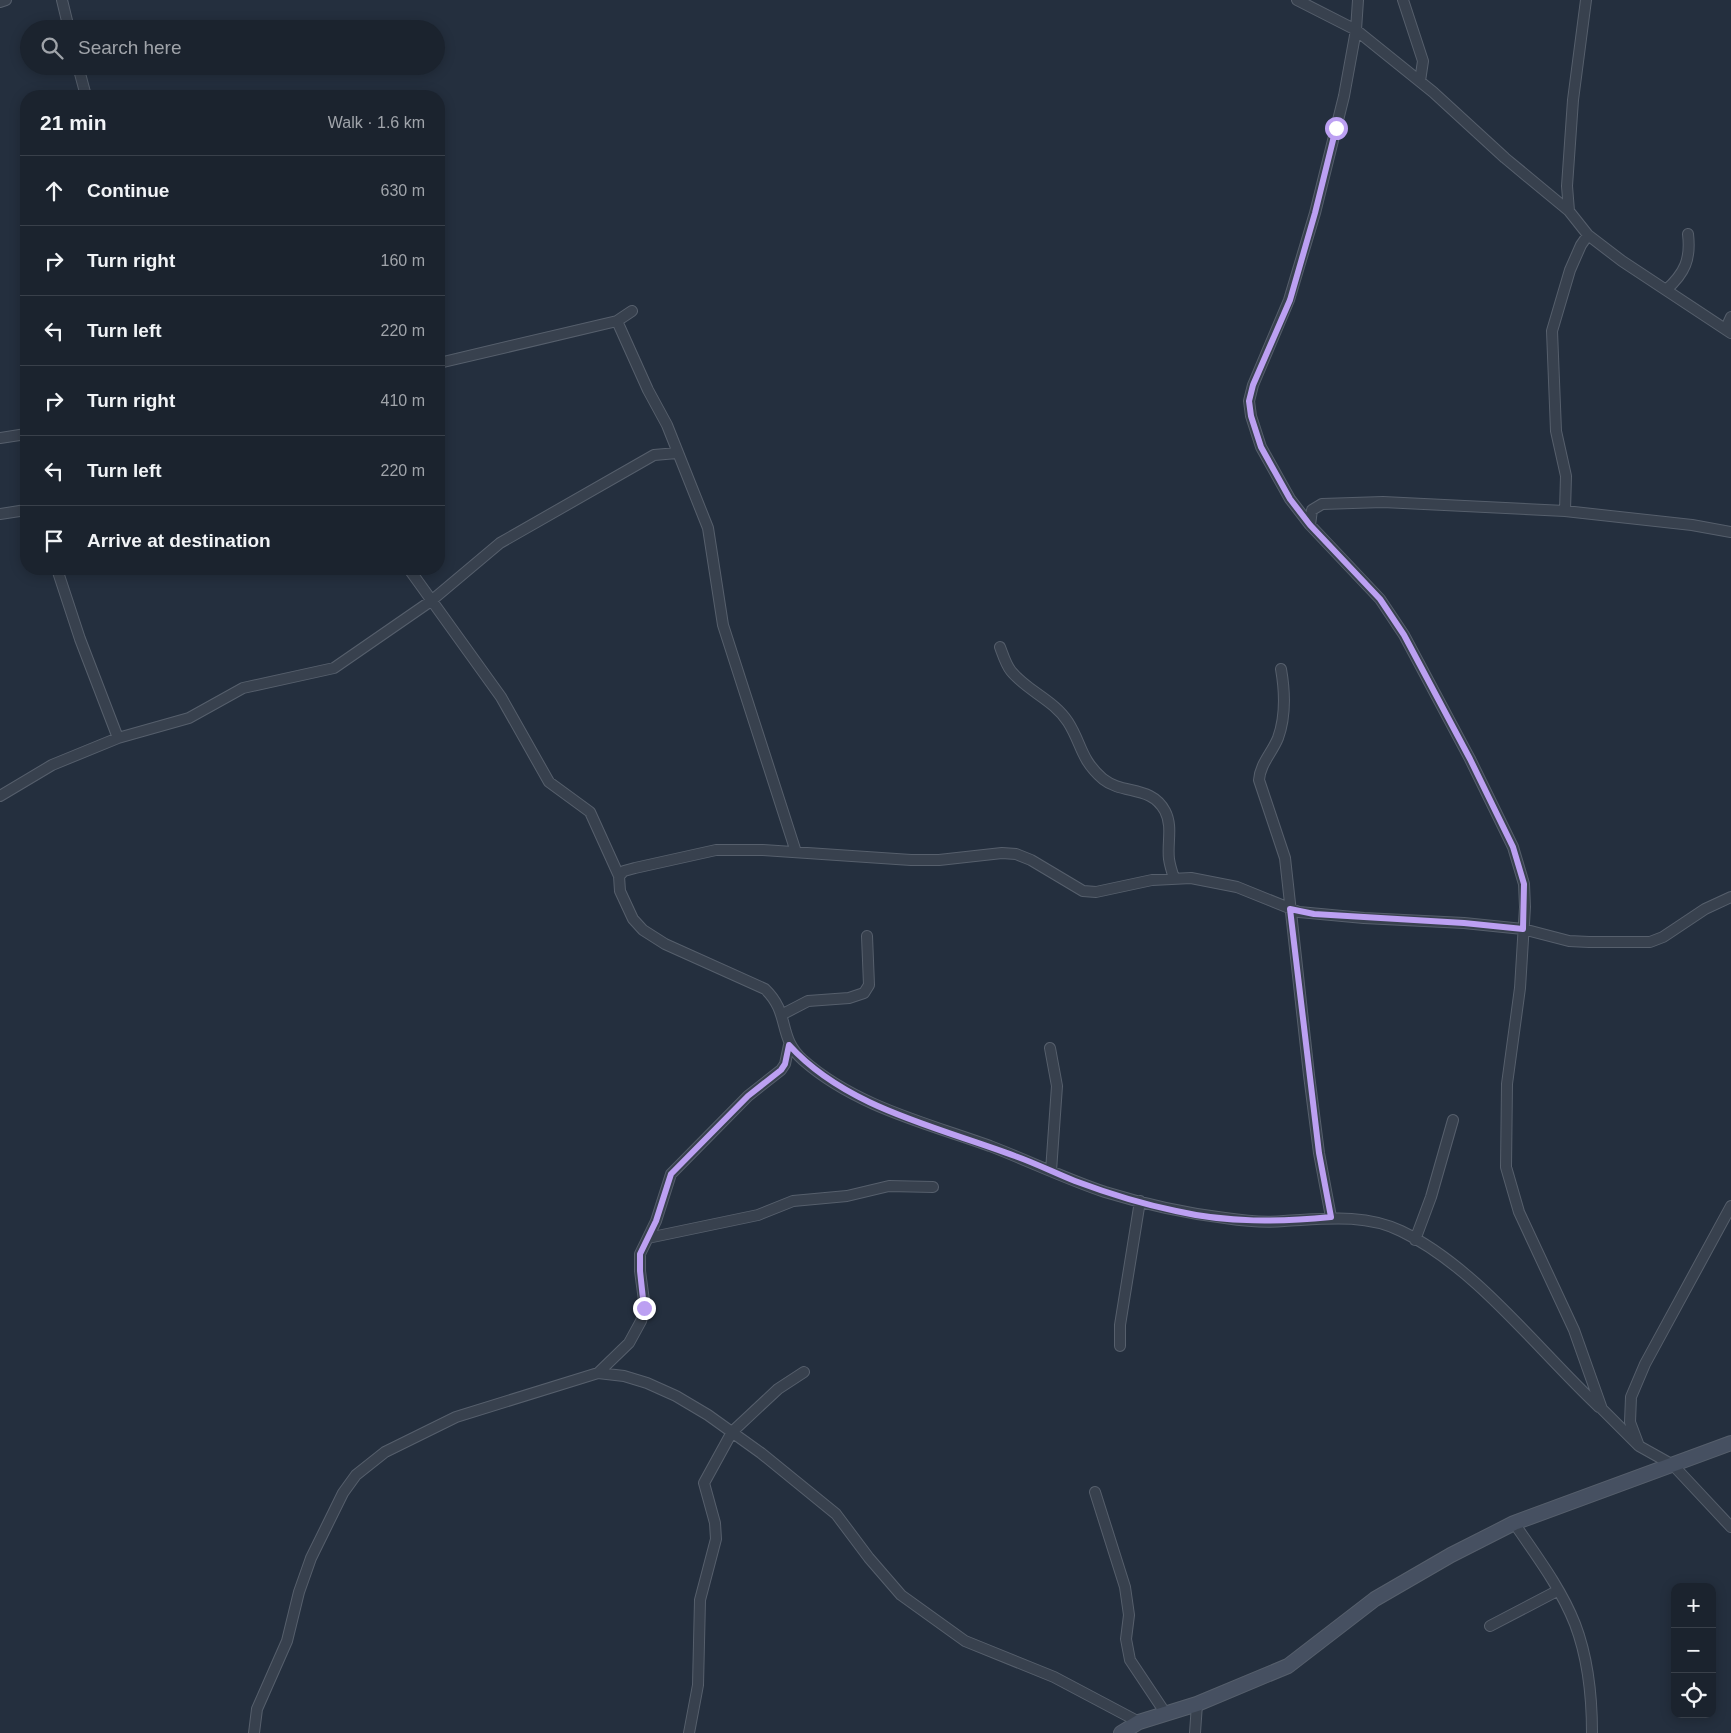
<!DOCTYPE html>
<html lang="en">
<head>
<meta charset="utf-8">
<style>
	body { margin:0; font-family:Helvetica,sans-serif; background:#242b36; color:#f1f3f6 }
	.controls { position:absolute; right:15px; bottom:15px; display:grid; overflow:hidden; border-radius:10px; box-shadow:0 2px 12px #0003 }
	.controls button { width:45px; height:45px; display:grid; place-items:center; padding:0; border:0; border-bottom:1px solid #39404a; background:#1b232e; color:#f1f3f6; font:25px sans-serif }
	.stop { position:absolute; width:15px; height:15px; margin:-11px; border:4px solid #bca0f2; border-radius:50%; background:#fff }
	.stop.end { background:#bca0f2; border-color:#fff; box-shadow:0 1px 5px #0008 }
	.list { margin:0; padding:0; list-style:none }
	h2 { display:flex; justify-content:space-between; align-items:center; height:65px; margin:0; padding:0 20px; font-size:21px }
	h2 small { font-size:16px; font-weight:400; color:#a0a4aa }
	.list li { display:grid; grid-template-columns:32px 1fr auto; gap:15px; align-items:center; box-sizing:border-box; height:70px; padding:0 20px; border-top:1px solid #39404a }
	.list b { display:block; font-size:19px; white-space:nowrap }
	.list em { font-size:16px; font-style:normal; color:#a0a4aa }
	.icon { flex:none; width:28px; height:28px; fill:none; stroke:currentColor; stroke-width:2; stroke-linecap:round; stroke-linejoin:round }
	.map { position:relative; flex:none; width:1731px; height:1733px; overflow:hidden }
	.search { position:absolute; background:#1b232e; box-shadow:0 2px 12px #0003; left:20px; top:20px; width:425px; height:55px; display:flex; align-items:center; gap:12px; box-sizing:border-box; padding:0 18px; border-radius:28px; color:#a0a4aa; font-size:19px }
	.panel { position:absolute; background:#1b232e; box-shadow:0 2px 12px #0003; left:20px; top:90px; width:425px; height:485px; border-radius:20px }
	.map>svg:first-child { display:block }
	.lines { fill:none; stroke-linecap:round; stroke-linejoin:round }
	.minor-casing { stroke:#565f6c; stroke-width:12 }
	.secondary-casing { stroke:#565f6c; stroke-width:16 }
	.minor { stroke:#38414e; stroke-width:10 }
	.secondary { stroke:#465061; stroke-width:14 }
	.route { stroke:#bca0f2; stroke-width:6 }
</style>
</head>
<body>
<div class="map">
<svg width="1731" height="1733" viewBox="0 0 1731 1733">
	<rect width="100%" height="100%" fill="#242f3e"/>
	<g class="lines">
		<g class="minor-casing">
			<path id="minor" d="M 62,0 L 69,29
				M 1297,0 L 1356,30 L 1433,92 L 1505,158 L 1569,211
				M 1358,0 L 1356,30 L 1344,96 L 1315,213 L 1289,300 L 1253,385 L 1249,401 L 1251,416 L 1261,447 L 1290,499 L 1310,525 L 1380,599 L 1404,635 L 1470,759 L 1513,847 L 1524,884 L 1525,907 L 1520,988 L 1507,1084 L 1506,1167 L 1519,1212 L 1574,1330 L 1602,1409 L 1639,1446
				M 1403,0 L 1423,61 L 1420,81
				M 1586,0 L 1573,100 L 1567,186 L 1569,211 L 1588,235 L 1622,261 L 1731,333
				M 0,2 L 6,0
				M 78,66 L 86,96
				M 1666,290 C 1685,273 1691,259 1688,234
				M 617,321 L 648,390 L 667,425 L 708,528 L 723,625 L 796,852
				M 1726,328 L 1731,317
				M 439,363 L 617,321 L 632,311
				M 0,438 L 26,434
				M 1565,511 L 1566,476 L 1556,431 L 1552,331 L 1570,270 L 1581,245 L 1588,235
				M 0,514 L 26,510
				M 1310,525 L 1312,510 L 1322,504 L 1383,502 L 1565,511 L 1692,525 L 1731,532
				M 57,569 L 80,639 L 118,738
				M 409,569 L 501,697 L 549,782 L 590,812 L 619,876 L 620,891 L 633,919 L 643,930 L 665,944 L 765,989 C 791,1014 777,1037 803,1060 C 855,1106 926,1123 990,1146 C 1029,1161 1066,1179 1105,1192 C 1144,1204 1184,1213 1225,1218 C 1245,1221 1264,1223 1284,1221 C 1323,1219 1364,1213 1401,1231 C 1476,1267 1538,1350 1599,1407
				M 1000,647 C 1003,655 1006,665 1011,671 C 1027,691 1054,700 1068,722 C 1082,744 1080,759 1103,779 C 1123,795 1151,785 1165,811 C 1173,826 1167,843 1169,859 C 1170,866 1172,872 1174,878
				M 1281,669 C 1285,692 1286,716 1278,738 C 1272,753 1260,764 1259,780 L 1285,858 L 1309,1075 L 1319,1153 L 1331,1217
				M 0,796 L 52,765 L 118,738 L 189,718 L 243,688 L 334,668 L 431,601 L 500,543 L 654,455 L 677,453
				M 619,876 L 624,871 L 635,868 L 716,850 L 763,850 L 911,860 L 939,860 L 1002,853 L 1016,854 L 1031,860 L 1083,891 L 1096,892 L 1152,880 L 1191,878 L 1237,887 L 1299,912 L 1364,918 L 1464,923 L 1523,929 L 1569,941 L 1589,942 L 1650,942 L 1663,937 L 1705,909 L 1731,897
				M 783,1014 L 808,1001 L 849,998 L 864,993 L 869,985 L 867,936
				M 1050,1048 L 1057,1086 L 1051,1171
				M 1731,1206 L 1645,1364 L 1631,1397 L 1630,1422 L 1639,1446 L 1673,1465 L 1731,1527
				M 648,1238 L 758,1215 L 793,1201 L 847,1196 L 889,1186 L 933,1187
				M 1415,1240 L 1431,1197 L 1453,1120
				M 1120,1346 L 1120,1325 L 1140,1201
				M 598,1373 L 629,1343 L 641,1321 L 645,1308 L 640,1271 L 640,1254 L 656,1221 L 671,1174 L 748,1096 L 781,1070 L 785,1064 L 789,1045
				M 1095,1492 L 1125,1587 L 1129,1615 L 1126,1639 L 1130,1660 L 1166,1714
				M 1514,1523 C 1535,1554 1561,1588 1575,1624 C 1588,1658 1592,1696 1592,1733
				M 1490,1626 L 1557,1591
				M 254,1733 L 257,1709 L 287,1641 L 299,1592 L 311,1558 L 343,1493 L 356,1475 L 385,1452 L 456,1417 L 598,1373 L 624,1376 L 647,1383 L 676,1396 L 708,1415 L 761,1453 L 836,1514 L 869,1558 L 901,1595 L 965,1641 L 1054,1677 L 1139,1722
				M 689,1733 L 698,1685 L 700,1600 L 716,1539 L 715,1523 L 704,1483 L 732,1432 L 778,1389 L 804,1372
				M 1195,1733 L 1197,1704"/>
		</g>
		<g class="secondary-casing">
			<path id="secondary" d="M 1121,1733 L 1139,1722 L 1197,1704 L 1288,1666 L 1375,1599 L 1451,1555 L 1514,1523 L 1731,1443"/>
		</g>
		<use href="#minor" class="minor"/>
		<use href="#secondary" class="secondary"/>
	</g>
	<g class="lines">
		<path class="route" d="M 644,1308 L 640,1271 L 640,1254 L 656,1221 L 671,1174 L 748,1096 L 781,1070 L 785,1064 L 789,1045 C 846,1108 938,1127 1015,1156 C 1035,1163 1055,1173 1075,1181 C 1107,1193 1142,1204 1176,1211 C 1228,1223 1279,1222 1331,1217 L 1319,1153 L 1290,909 L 1314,914 L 1464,923 L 1523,929 L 1524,884 L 1513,847 L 1470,759 L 1404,635 L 1380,599 L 1310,525 L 1290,499 L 1261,447 L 1251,416 L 1249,401 L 1253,385 L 1290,300 L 1315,213 L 1336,128"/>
	</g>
</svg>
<div class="controls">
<button>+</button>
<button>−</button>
<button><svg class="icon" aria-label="locate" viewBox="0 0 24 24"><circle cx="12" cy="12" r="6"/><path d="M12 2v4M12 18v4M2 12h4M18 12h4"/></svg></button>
</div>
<div class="stop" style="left:1336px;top:128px"></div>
<div class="stop end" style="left:644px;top:1308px"></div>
<div class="search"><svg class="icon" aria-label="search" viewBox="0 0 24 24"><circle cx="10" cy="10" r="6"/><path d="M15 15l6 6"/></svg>Search here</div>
<section class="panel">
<h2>21 min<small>Walk · 1.6 km</small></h2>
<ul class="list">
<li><svg class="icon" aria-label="ahead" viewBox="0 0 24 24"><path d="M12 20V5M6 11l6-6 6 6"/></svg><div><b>Continue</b></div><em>630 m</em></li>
<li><svg class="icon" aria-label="right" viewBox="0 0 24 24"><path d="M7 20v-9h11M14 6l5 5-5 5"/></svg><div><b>Turn right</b></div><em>160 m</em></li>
<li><svg class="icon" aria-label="left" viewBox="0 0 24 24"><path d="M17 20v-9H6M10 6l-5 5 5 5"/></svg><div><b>Turn left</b></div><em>220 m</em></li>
<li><svg class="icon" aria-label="right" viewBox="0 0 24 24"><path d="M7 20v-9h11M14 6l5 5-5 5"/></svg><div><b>Turn right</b></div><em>410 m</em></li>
<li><svg class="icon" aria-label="left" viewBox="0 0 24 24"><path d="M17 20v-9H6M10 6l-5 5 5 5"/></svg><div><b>Turn left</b></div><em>220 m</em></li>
<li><svg class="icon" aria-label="arrive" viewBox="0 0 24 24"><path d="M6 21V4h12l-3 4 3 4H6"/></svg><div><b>Arrive at destination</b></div></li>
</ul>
</section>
</div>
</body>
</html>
